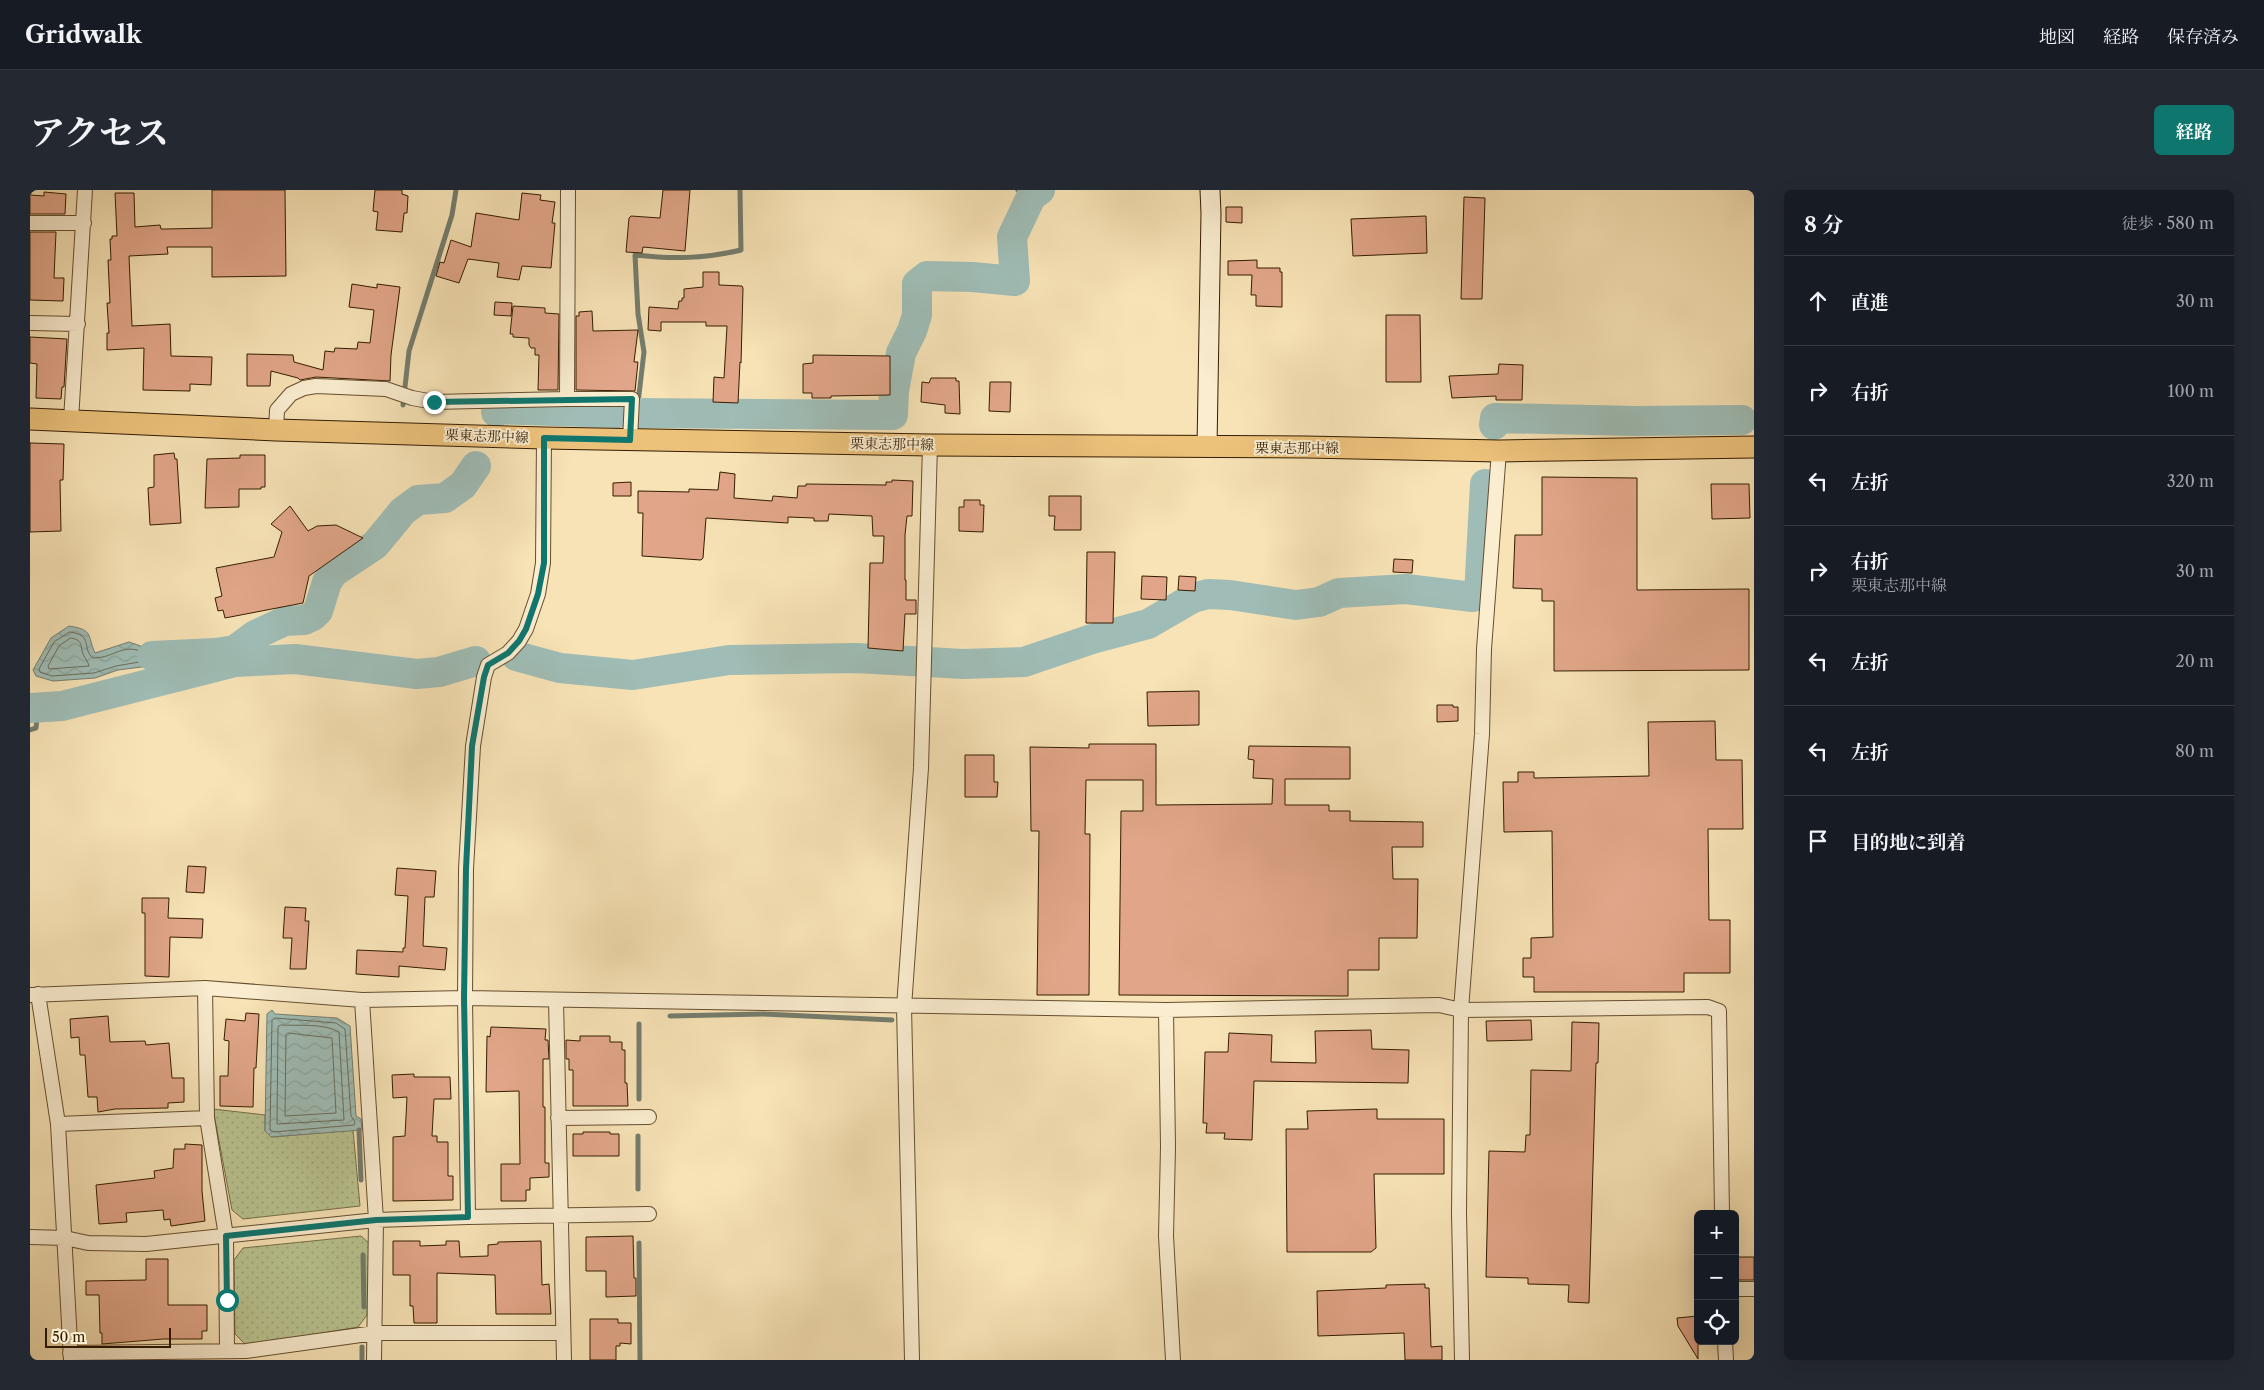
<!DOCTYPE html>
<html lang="ja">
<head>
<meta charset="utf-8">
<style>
	body { margin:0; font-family:"Libre Caslon Text","Noto Serif JP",serif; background:#242831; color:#f1f3f6 }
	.controls { position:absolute; right:15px; bottom:15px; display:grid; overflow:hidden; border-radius:8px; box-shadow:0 5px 20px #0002 }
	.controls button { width:45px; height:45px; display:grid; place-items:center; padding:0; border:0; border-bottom:1px solid #363941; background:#171b24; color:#f1f3f6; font:25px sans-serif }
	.scale { position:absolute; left:15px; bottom:12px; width:126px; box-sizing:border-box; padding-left:5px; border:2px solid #341c00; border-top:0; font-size:14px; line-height:18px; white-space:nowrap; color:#341c00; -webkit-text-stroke:4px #faedd0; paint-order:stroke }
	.stop { position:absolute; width:15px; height:15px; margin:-11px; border:4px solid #0f766e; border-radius:50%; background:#fff }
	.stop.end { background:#0f766e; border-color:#fff; box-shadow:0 1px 5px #0008 }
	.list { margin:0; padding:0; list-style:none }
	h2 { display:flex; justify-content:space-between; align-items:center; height:65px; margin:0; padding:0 20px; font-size:21px }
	h2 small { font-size:16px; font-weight:400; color:#9ea1a6 }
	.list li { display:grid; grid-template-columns:32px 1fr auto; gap:15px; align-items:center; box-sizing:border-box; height:90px; padding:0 20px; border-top:1px solid #363941 }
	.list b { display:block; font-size:19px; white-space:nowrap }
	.list p { margin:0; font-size:16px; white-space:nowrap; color:#9ea1a6 }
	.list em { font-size:16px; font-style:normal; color:#9ea1a6 }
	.icon { flex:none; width:28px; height:28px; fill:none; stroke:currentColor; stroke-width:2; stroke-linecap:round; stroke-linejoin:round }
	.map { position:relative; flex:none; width:1724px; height:1170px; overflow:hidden; border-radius:8px }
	header { display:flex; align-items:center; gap:30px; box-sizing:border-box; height:70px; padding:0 25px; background:#171b24; border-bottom:1px solid #363941 }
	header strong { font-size:24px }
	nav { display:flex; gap:28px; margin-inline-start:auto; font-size:18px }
	.intro { display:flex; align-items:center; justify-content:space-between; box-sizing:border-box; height:120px; padding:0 30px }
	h1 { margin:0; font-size:35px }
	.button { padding:12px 22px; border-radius:8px; background:#0f766e; color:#fff; font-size:18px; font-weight:700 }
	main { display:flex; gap:30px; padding:0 30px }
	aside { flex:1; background:#171b24; border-radius:8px; box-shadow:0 5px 20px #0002 }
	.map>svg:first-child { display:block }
	.green { fill:url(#green-dots); stroke:#767048 }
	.water { fill:url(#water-waves); stroke:#747d6d }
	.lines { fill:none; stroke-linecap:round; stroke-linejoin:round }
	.shore { stroke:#6a6c5b; stroke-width:1 }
	.stream { stroke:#747d6d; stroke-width:5 }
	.river { stroke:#9fbdb6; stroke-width:30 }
	.building { fill:#e1a689; stroke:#341c00 }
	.street-casing { stroke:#654e2e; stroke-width:16 }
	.secondary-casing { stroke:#341c00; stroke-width:21 }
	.primary-casing { stroke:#341c00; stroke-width:23 }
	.street { stroke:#faedd0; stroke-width:14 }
	.secondary { stroke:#faedd0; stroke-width:19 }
	.primary { stroke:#ecc27b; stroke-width:21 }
	.route { stroke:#0f766e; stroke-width:6 }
	.labels { text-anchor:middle; stroke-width:4; stroke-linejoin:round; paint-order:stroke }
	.street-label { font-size:14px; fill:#341c00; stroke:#faedd0 }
</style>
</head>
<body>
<header>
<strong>Gridwalk</strong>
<nav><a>地図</a><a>経路</a><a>保存済み</a></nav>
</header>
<div class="intro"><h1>アクセス</h1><a class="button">経路</a></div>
<main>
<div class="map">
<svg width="1724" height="1170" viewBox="0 0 1724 1170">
	<defs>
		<pattern id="green-dots" width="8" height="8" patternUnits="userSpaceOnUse" patternTransform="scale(1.25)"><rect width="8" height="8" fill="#b9c491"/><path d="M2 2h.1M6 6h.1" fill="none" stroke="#a0a87b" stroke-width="1.8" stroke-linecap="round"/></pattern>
		<pattern id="water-waves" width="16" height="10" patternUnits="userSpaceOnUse" patternTransform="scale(1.25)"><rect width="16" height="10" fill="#9fbdb6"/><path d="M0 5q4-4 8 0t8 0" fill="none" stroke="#8aa29b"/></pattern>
	</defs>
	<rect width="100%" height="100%" fill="#f7e3b6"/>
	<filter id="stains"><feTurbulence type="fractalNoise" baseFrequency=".004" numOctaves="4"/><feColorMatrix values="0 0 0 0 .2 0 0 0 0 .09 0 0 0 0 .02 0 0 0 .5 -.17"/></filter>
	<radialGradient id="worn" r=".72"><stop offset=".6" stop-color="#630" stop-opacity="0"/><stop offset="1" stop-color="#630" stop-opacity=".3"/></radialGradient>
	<path class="green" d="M 183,919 L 235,925 L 235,941 L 241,947 L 323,940 L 330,1016 L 213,1029 L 202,1020 Z
		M 331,1046 L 340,1054 L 337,1125 L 328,1137 L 227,1154 L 215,1154 L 205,1144 L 204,1070 L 213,1058 Z"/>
	<path class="water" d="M 39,436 C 64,440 57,445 65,463 L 99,452 L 122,460 L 119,476 L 88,480 L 65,488 L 23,491 L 6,486 L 3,480 L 21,448 Z
		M 242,820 L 245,824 L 307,828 L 320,836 L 326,926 L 331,929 L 332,940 L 241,947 L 235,941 L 237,824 Z"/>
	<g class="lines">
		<path class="shore" d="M 40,442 C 64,445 51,458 63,468 C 86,468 91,452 116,463 L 115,471 L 86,476 L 64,483 L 22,486 L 10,482 L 9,479 L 24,452 Z
			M 41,448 C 53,450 50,455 53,464 C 55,469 58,471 59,476 L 19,479 L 18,476 L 29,456 Z
			M 245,828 L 306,833 L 315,839 L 321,926 L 325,932 L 324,935 L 244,942 L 240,940 L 242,831 Z
			M 251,835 C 268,836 294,833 309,842 L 314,930 L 247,934 L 248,837 Z
			M 258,843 L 302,848 L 306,923 L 255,926 L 256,845 Z"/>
		<path class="stream" d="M 988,0 L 1001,7
			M 608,213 L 614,162 L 608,124 L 605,65 C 642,69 674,69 711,60 L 710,0
			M 373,215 L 379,161 L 422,25 L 426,0
			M 0,540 L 6,538 L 8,519
			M 640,826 L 733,824 L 862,830
			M 609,909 L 609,834
			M 329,940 L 331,990
			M 608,946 L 608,999
			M 609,1053 L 610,1170
			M 333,1065 L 334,1117
			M 332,1157 L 332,1170"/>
		<path class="river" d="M 466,222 L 467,219 L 587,223
			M 604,223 L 863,225 L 864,201 L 871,163 L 882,141 L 887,125 L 887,94 L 897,86 L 942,87 L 985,91 L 982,47 L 1001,7 L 1010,0
			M 1464,235 L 1465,228 L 1605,231 L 1712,230
			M 122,466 L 185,463 L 205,460 L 225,445 L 255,431 L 274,430 L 283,426 L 288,421 L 297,392 L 304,382 L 345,355 L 373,321 L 388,310 L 415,308 L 433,295 L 446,276
			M 486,466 L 530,478 L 603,485 L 699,470 L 826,468 L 933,474 L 994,472 L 1062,449 L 1118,434 L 1163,408 L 1178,404 L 1200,405 L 1266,415 L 1289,412 L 1309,403 L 1376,399 L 1443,407 L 1449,405 L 1455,294
			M 0,518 L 32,516 L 205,472 L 265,469 L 387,484 L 409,482 L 446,471"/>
	</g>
	<path class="building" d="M 182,0 L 255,0 L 256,86 L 182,87 L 182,57 L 137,57 L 138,64 L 99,66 L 102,136 L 140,134 L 141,166 L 182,167 L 181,195 L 160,194 L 160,201 L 113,200 L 114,158 L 77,160 L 77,143 L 79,143 L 77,113 L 80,113 L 78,70 L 81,70 L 80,49 L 82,49 L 82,46 L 87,46 L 85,3 L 104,3 L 105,37 L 130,35 L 131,39 L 136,39 L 182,38 Z
		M 345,0 L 372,0 L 372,4 L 378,6 L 377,23 L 374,23 L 372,42 L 346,40 L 348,22 L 343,21 Z
		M 633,0 L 660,0 L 655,61 L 613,57 L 612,63 L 596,62 L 599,28 L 601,26 L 630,28 Z
		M 14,2 L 36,4 L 35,24 L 0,24 L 0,5 L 14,6 Z
		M 492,3 L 511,5 L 510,10 L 525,12 L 522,33 L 525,33 L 521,78 L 492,76 L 489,90 L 467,87 L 469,73 L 438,69 L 429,93 L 406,86 L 410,72 L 414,73 L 421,50 L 441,57 L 446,23 L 489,30 Z
		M 1434,7 L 1455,8 L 1452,109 L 1431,109 Z
		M 1196,17 L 1212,17 L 1212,33 L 1196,32 Z
		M 1396,26 L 1397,63 L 1323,66 L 1321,29 Z
		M 0,42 L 26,42 L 24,88 L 34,88 L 33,111 L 0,110 Z
		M 1227,70 L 1227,78 L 1250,78 L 1250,82 L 1252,82 L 1252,117 L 1226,116 L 1226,105 L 1221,105 L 1222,85 L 1198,85 L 1198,71 Z
		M 673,82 L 689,82 L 689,95 L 712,96 L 713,98 L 711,173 L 710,172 L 708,213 L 683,212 L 684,187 L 694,188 L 697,136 L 676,136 L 676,132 L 631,132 L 631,141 L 618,140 L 619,117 L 648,119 L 649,111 L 652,111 L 652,108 L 654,108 L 654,99 L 673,97 Z
		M 322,94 L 347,98 L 347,94 L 370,97 L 361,165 L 360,191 L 286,187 L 270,190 L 268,188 L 241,181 L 240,196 L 217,196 L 217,164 L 263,165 L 264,172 L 293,180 L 295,161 L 304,162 L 305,158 L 327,159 L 328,152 L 340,153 L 344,120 L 319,117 Z
		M 465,112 L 482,113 L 481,126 L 464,125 Z
		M 483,116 L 515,118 L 515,123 L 529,124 L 528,200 L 508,200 L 509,165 L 505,165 L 505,158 L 501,158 L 499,155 L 499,148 L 483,147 L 483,144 L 480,144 Z
		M 562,121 L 563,141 L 608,140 L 604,172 L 608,172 L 605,201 L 546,200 L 546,126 L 549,126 L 549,122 Z
		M 1356,125 L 1390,125 L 1391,192 L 1356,192 Z
		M 0,147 L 37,149 L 34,197 L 32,197 L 31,209 L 6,208 L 7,174 L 0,173 Z
		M 783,165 L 860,166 L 860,205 L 801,206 L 801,208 L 782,208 L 782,203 L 773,203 L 773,174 L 783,173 Z
		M 1469,174 L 1493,175 L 1492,210 L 1466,210 L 1466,206 L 1422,208 L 1419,186 L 1468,184 Z
		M 901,188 L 926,188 L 926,191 L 929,191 L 930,224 L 915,223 L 915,215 L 891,212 L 892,192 L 899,193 Z
		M 960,192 L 981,192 L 980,222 L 959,221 Z
		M 0,253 L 34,254 L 33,290 L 30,290 L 31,341 L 0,342 Z
		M 144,263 L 145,269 L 147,269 L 151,333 L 120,335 L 118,298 L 124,297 L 124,265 Z
		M 210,265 L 235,265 L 235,297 L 231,297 L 231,299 L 209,299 L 209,317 L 175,318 L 177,269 L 210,268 Z
		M 690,282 L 705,284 L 704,308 L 742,311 L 743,306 L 767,308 L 768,296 L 776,296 L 776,294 L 856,295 L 856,292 L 862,292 L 862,290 L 883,291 L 882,326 L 877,326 L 875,345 L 875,390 L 876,390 L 876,410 L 886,410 L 886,424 L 875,424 L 873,461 L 838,458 L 840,373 L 853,373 L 854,346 L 843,346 L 842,326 L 799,324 L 798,331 L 784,331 L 784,328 L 758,327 L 758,333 L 676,328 L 673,368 L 671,370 L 612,366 L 613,323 L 608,323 L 608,301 L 659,302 L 659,299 L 688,300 Z
		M 1512,287 L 1607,288 L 1607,400 L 1719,399 L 1719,480 L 1524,481 L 1524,411 L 1512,411 L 1512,399 L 1483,398 L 1485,345 L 1512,345 Z
		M 601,292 L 601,306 L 583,306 L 583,293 Z
		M 1681,294 L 1719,294 L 1720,328 L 1682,329 Z
		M 1019,306 L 1051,306 L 1051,340 L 1024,340 L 1025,326 L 1019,326 Z
		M 934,310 L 950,310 L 950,315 L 954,315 L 953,342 L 929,341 L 929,317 L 934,317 Z
		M 260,316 L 278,341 L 287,336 L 306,335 L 333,348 L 279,386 L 273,413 L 195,428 L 193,420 L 188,421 L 185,408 L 192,406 L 186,378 L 244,367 L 252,342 L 241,334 Z
		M 1057,362 L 1085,362 L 1083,433 L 1056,433 Z
		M 1364,369 L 1383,370 L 1382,383 L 1363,382 Z
		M 1112,386 L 1137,387 L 1136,410 L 1111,409 Z
		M 1149,386 L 1166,387 L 1165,401 L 1148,400 Z
		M 1169,501 L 1169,535 L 1118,536 L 1117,502 Z
		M 1407,515 L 1423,515 L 1423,517 L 1428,517 L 1428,531 L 1407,532 Z
		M 1685,531 L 1686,570 L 1712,570 L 1713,639 L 1678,639 L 1679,730 L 1700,730 L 1700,783 L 1654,783 L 1654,802 L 1504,802 L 1504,787 L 1493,787 L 1493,768 L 1501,768 L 1501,748 L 1523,747 L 1522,641 L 1474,642 L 1473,592 L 1488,592 L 1488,582 L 1504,582 L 1504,588 L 1619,586 L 1618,532 Z
		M 1059,554 L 1126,554 L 1126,615 L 1242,614 L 1243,589 L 1223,588 L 1224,570 L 1218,569 L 1219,556 L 1320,557 L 1320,589 L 1255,589 L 1255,615 L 1299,615 L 1299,621 L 1320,621 L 1320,631 L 1393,632 L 1393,657 L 1362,657 L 1363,689 L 1388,689 L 1387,748 L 1349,748 L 1349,780 L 1318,780 L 1318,806 L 1089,805 L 1091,621 L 1113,621 L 1113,590 L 1056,590 L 1055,644 L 1060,644 L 1059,805 L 1007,805 L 1009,641 L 1001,641 L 1000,557 L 1059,558 Z
		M 935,565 L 964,565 L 964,592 L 968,592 L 967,607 L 935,607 Z
		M 158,676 L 176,677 L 174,703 L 156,702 Z
		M 367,678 L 406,681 L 404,707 L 395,707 L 393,756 L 417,758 L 415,780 L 369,776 L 369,787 L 326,784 L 327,760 L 373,762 L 373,758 L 375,758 L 378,706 L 365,705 Z
		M 112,708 L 139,708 L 138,728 L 173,729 L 172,748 L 140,747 L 139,787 L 115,786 L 115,723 L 112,723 Z
		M 255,717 L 276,718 L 275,731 L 279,731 L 276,779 L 260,779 L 262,748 L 253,748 Z
		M 216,823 L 229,824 L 226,878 L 224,878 L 223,917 L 190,916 L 190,886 L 198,886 L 199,851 L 194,850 L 196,829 L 215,831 Z
		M 78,826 L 80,852 L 115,851 L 116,855 L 139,853 L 142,888 L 154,888 L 154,912 L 138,913 L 138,918 L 85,919 L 68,922 L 67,907 L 58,907 L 55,865 L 50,865 L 49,847 L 41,848 L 40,829 Z
		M 1501,830 L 1502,850 L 1457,851 L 1456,831 Z
		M 1542,832 L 1569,833 L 1568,873 L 1566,873 L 1559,1113 L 1538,1112 L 1539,1095 L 1498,1094 L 1498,1088 L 1456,1087 L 1459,961 L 1495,962 L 1496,945 L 1500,945 L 1501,880 L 1541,881 Z
		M 461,837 L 516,839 L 515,850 L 518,850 L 519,869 L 513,869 L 513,917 L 515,917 L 515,973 L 519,973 L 519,987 L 500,988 L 500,1000 L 496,1000 L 496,1011 L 471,1011 L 471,974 L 490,974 L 489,901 L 456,902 L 457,846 L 460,847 Z
		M 1341,840 L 1342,859 L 1379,860 L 1378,893 L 1224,891 L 1222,950 L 1194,949 L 1195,943 L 1176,943 L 1177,933 L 1173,933 L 1175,862 L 1198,862 L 1199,843 L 1242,845 L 1241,872 L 1286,873 L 1285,841 Z
		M 550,846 L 580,846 L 580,852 L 592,852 L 592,860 L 595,860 L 595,893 L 597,893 L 598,916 L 543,916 L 543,880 L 539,880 L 539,869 L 536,869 L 536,850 L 550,851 Z
		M 384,884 L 384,887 L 420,887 L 421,909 L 404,909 L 402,946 L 407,946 L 407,952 L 418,952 L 418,986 L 423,986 L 423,1010 L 363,1011 L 363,947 L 375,946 L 377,907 L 363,908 L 362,885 Z
		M 1347,919 L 1347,929 L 1414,929 L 1414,984 L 1344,984 L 1346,1058 L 1341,1062 L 1257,1062 L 1256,939 L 1278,939 L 1277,921 Z
		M 553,942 L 580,942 L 580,944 L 589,944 L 589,966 L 543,966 L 543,944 L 553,944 Z
		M 155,954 L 172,955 L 172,1001 L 175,1031 L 141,1036 L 140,1029 L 134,1030 L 133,1020 L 96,1023 L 97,1032 L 69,1034 L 66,995 L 125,988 L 124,981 L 143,978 L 144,959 L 155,959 Z
		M 603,1046 L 604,1088 L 606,1088 L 606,1106 L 576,1107 L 576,1081 L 556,1081 L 556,1047 Z
		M 363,1051 L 390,1051 L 390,1056 L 416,1055 L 416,1051 L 429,1051 L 430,1067 L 458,1066 L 458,1055 L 468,1054 L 468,1052 L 511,1051 L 512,1095 L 519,1094 L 521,1124 L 466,1124 L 465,1085 L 407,1083 L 407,1133 L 384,1133 L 383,1116 L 380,1116 L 380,1085 L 363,1085 Z
		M 1705,1067 L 1724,1067 L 1724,1090 L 1706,1090 Z
		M 116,1069 L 138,1069 L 138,1115 L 177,1115 L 177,1141 L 172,1141 L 172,1149 L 133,1149 L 72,1154 L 72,1143 L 70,1143 L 69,1105 L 56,1105 L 56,1091 L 116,1090 Z
		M 1395,1094 L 1395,1098 L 1399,1098 L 1401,1157 L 1412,1156 L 1412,1170 L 1375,1170 L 1374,1143 L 1288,1146 L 1287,1101 L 1356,1098 L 1356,1095 Z
		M 1668,1126 L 1668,1169 L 1648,1136 L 1647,1128 Z
		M 560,1129 L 588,1129 L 588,1133 L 601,1133 L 601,1154 L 590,1153 L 590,1156 L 586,1156 L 586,1170 L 560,1170 Z"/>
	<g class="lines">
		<g class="street-casing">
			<path id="street" d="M 538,0 L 537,209 L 602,209 L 600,250
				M 0,33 L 54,33
				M 0,133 L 48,134
				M 41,230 L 55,0
				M 246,240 L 247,220 L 261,204 L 274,198 L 286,196 L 356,199 L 382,208 L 404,212 L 537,209
				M 175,798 L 177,928 L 196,1046 L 197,1161
				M 8,804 L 28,934 L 41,1170
				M 0,805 L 175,798 L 332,810 L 435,808 L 1136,820 L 1409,815 L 1431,820 L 1678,817 L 1689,821 L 1692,1024
				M 332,810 L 346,1030 L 344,1170
				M 526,810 L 534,1170
				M 1136,820 L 1138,957 L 1136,1046 L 1143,1170
				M 528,928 L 619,927
				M 28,934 L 177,928
				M 438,1027 L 619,1024
				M 0,1047 L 35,1048 L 58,1053 L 116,1054 L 346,1030 L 438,1027 L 435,808 L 436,679 L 443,556 L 454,487 L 458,475 L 478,463 L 489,451 L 496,439 L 508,404 L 513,373 L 514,248
				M 1705,1099 L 1724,1099
				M 1695,1151 L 1696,1170
				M 40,1163 L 216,1161 L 345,1143 L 533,1143
				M 882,1170 L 874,817 L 891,578 L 900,255
				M 1432,1170 L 1429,1023 L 1431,820 L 1452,544 L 1454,459 L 1469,261"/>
		</g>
		<g class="secondary-casing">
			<path id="secondary" d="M 1177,257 L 1181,23 L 1180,0"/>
		</g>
		<g class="primary-casing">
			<path id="primary" d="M 0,229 L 246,240 L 514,248 L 900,255 L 1276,257 L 1469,261 L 1724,257"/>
		</g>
		<use href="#street" class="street"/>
		<use href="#secondary" class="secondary"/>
		<use href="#primary" class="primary"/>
	</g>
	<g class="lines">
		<path class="route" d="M 197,1110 L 196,1046 L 346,1030 L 438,1027 L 434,808 L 436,679 L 442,556 L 454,487 L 458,475 L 478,463 L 489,451 L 496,439 L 508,404 L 514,373 L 514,248 L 600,250 L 602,209 L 404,212"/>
	</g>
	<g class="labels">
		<g class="street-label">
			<text transform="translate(457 246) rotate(2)" y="5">栗東志那中線</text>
			<text transform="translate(862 254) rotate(1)" y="5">栗東志那中線</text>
			<text x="1267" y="263">栗東志那中線</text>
		</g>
	</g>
	<rect width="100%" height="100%" filter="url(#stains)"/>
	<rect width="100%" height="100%" fill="url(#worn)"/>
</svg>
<div class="controls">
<button>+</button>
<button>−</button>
<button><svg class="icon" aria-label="locate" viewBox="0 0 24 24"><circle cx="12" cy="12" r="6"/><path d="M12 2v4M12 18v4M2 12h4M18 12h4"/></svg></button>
</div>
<div class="scale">50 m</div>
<div class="stop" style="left:197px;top:1110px"></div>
<div class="stop end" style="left:404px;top:212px"></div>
</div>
<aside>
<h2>8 分<small>徒歩 · 580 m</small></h2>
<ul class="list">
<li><svg class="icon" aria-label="ahead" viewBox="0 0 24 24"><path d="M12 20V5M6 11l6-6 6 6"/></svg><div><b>直進</b></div><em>30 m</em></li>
<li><svg class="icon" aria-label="right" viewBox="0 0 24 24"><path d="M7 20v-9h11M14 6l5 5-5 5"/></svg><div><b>右折</b></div><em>100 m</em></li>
<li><svg class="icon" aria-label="left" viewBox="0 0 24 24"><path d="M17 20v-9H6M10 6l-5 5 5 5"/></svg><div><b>左折</b></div><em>320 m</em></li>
<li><svg class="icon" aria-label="right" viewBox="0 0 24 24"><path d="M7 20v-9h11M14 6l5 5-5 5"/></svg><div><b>右折</b><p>栗東志那中線</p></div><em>30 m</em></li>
<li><svg class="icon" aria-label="left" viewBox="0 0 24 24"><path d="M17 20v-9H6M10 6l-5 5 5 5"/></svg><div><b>左折</b></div><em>20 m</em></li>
<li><svg class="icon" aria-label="left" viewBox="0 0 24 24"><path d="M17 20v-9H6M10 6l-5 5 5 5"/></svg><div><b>左折</b></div><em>80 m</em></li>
<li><svg class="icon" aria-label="arrive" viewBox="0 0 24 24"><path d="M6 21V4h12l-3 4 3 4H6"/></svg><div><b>目的地に到着</b></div></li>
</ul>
</aside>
</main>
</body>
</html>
